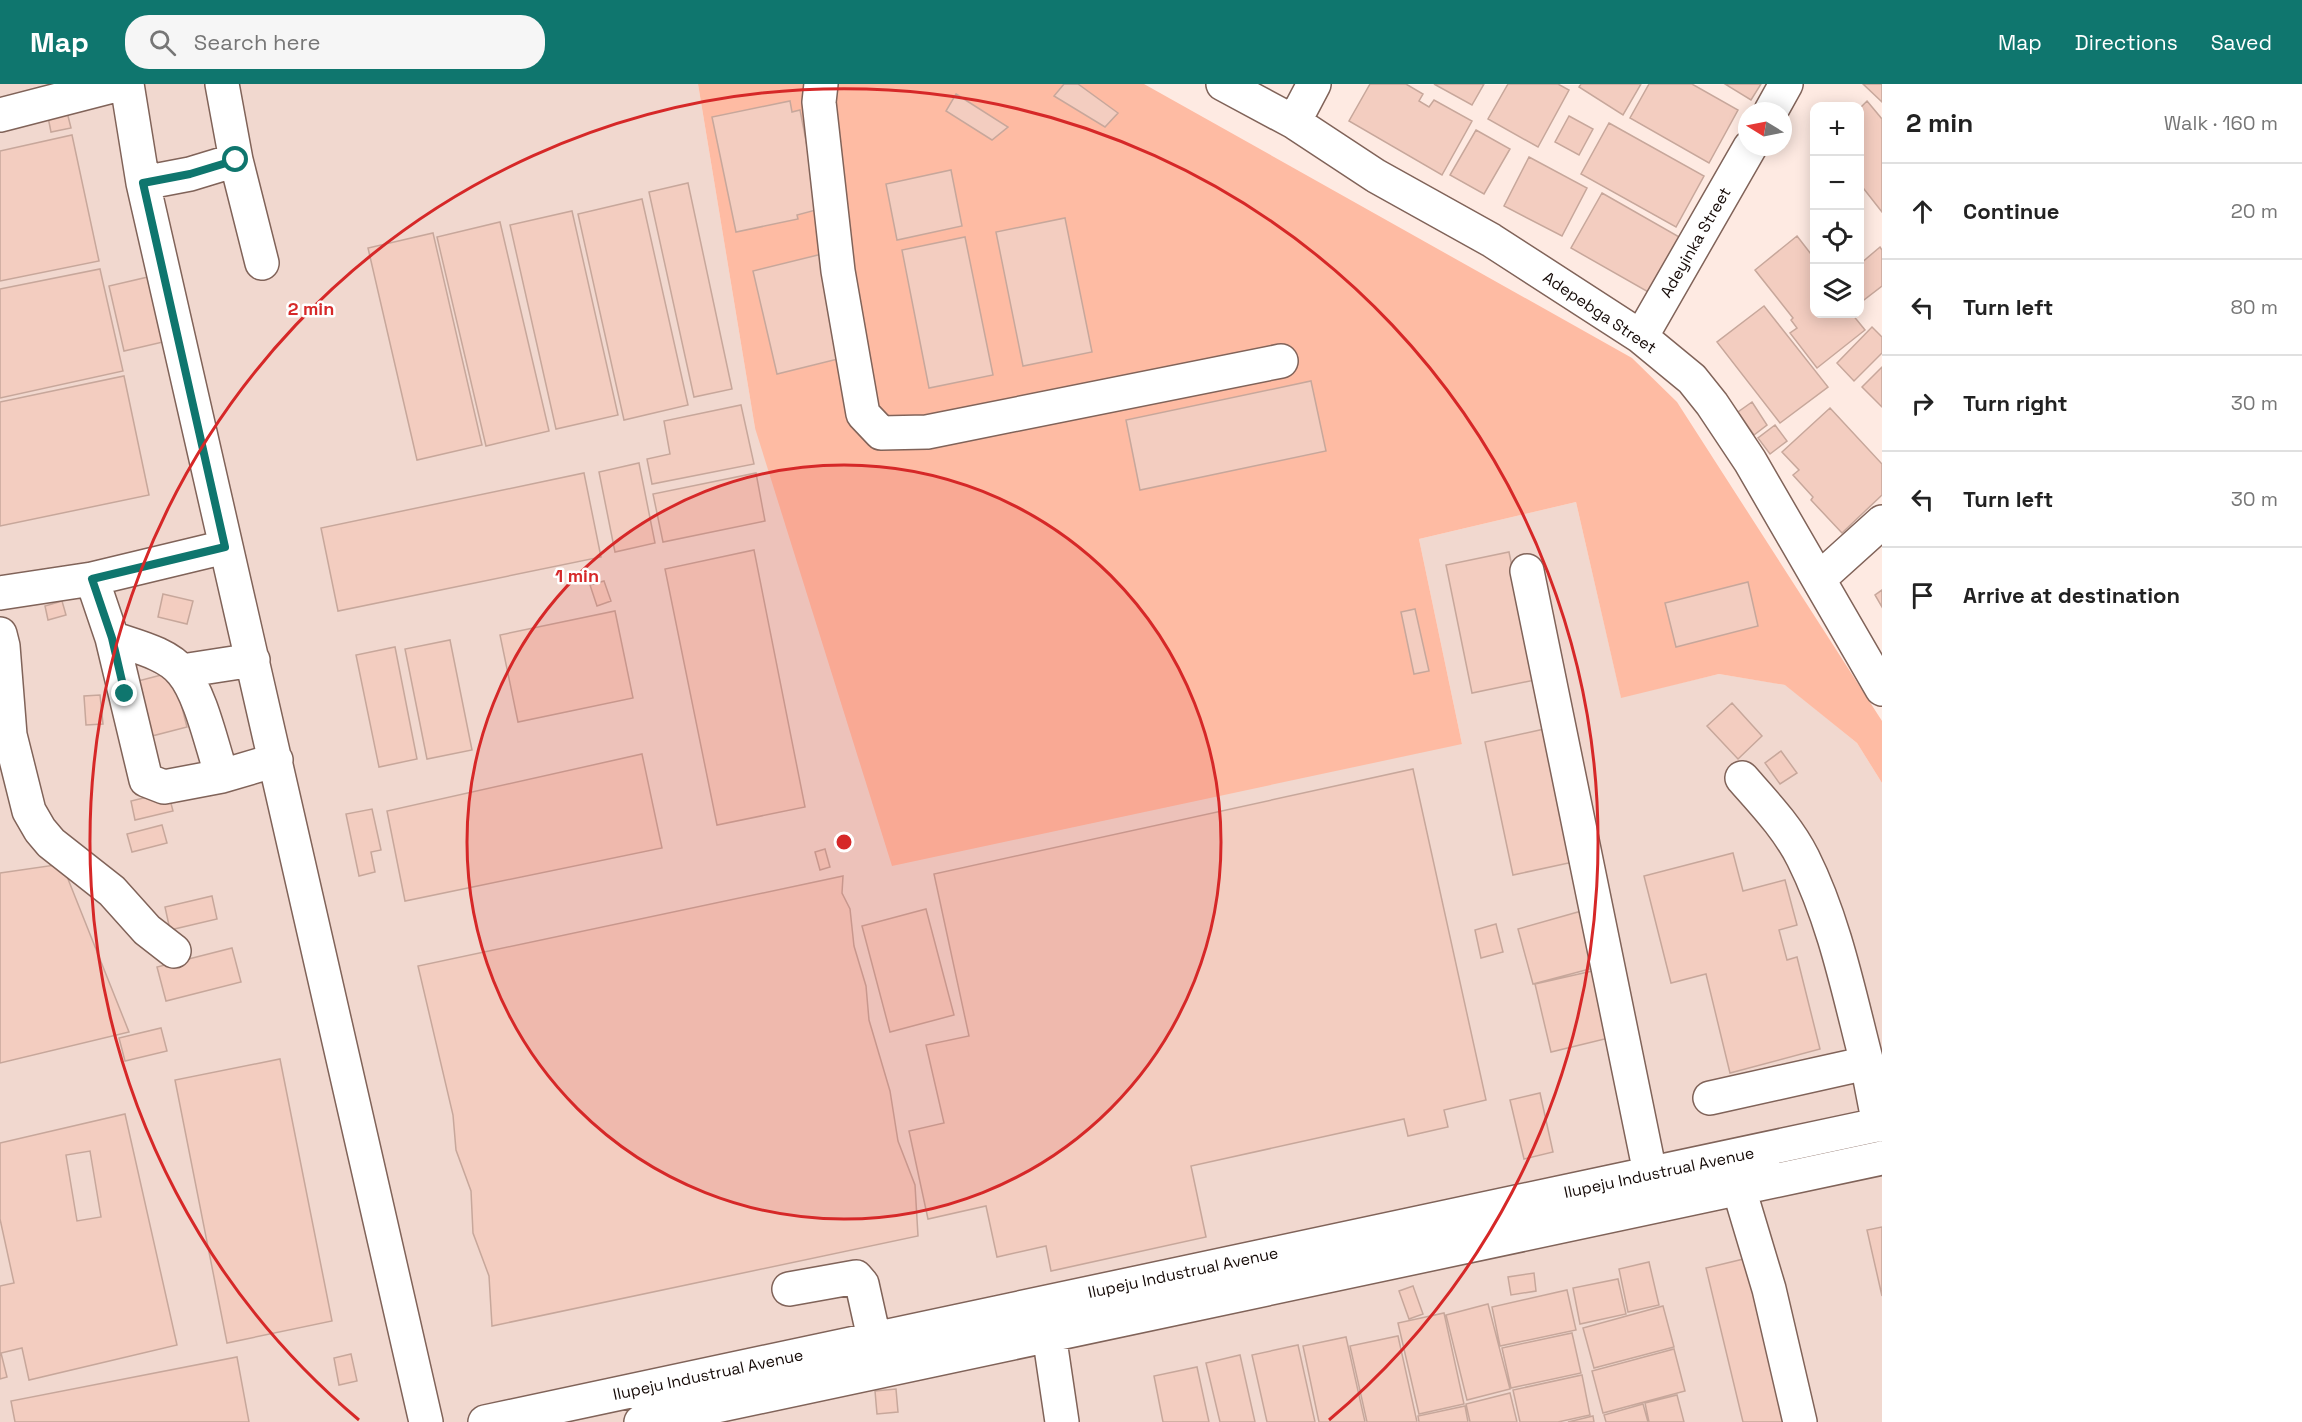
<!DOCTYPE html>
<html lang="en">
<head>
<meta charset="utf-8">
<style>
	body { margin:0; font-family:"Space Grotesk",sans-serif; background:#f6f6f6; color:#222 }
	.controls { position:absolute; right:18px; top:18px; display:grid; overflow:hidden; border-radius:12px; box-shadow:0 3px 15px #0003 }
	.controls button { width:54px; height:54px; display:grid; place-items:center; padding:0; border:0; border-bottom:2px solid #e0e0e0; background:#fff; color:#222; font:30px sans-serif }
	.compass { position:absolute; left:1738px; top:18px; width:54px; height:54px; border-radius:50%; background:#fff; box-shadow:0 3px 15px #0003; rotate:280deg }
	.stop { position:absolute; width:18px; height:18px; margin:-14px; border:4px solid #0f766e; border-radius:50%; background:#fff }
	.stop.end { background:#0f766e; border-color:#fff; box-shadow:0 2px 6px #0008 }
	.list { margin:0; padding:0; list-style:none }
	h2 { display:flex; justify-content:space-between; align-items:center; height:78px; margin:0; padding:0 24px; font-size:26px }
	h2 small { font-size:20px; font-weight:400; color:#767676 }
	.list li { display:grid; grid-template-columns:39px 1fr auto; gap:18px; align-items:center; box-sizing:border-box; height:96px; padding:0 24px; border-top:2px solid #e0e0e0 }
	.list b { display:block; font-size:22px; white-space:nowrap }
	.list em { font-size:20px; font-style:normal; color:#767676 }
	.icon { flex:none; width:33px; height:33px; fill:none; stroke:currentColor; stroke-width:2; stroke-linecap:round; stroke-linejoin:round }
	.map { position:relative; flex:none; width:1882px; height:1338px; overflow:hidden }
	header { display:flex; align-items:center; gap:36px; box-sizing:border-box; height:84px; padding:0 30px; background:#0f766e; color:#fff }
	header strong { font-size:28px }
	nav { display:flex; gap:33px; margin-inline-start:auto; font-size:21px }
	.search { width:420px; height:54px; background:#f6f6f6; display:flex; align-items:center; gap:15px; box-sizing:border-box; padding:0 21px; border-radius:24px; color:#767676; font-size:22px }
	main { display:flex }
	aside { flex:1; background:#fff }
	.map>svg:first-child { display:block }
	.built { fill:#f1d8cf }
	.green { fill:#febba3 }
	.building { fill:#f3cdc0; stroke:#c7a79b; stroke-width:1.5; fill-rule:evenodd }
	.lines { fill:none; stroke-linecap:round; stroke-linejoin:round }
	.minor-casing { stroke:#806359; stroke-width:36 }
	.minor { stroke:#fff; stroke-width:33 }
	.route { stroke:#0f766e; stroke-width:8 }
	.ring { fill:none; stroke:#d62828; stroke-width:3 }
	.labels { text-anchor:middle; stroke-width:5; stroke-linejoin:round; paint-order:stroke }
	.street-label { font-size:16px; fill:#150a07; stroke:#fff }
	.centre { fill:#d62828; stroke:#fff; stroke-width:3 }
	.ring-label { font-size:18px; text-anchor:middle; font-weight:bold; fill:#d62828; stroke:#fff; stroke-width:5; stroke-linejoin:round; paint-order:stroke }
</style>
</head>
<body>
<header>
<strong>Map</strong>
<div class="search"><svg class="icon" aria-label="search" viewBox="0 0 24 24"><circle cx="10" cy="10" r="6"/><path d="M15 15l6 6"/></svg>Search here</div>
<nav><a>Map</a><a>Directions</a><a>Saved</a></nav>
</header>
<main>
<div class="map">
<svg width="1882" height="1338" viewBox="0 0 1882 1338">
	<rect width="100%" height="100%" fill="#feeae2"/>
	<path class="built" d="M 0,0 L 698,0 L 755,344 L 1462,660 L 1419,455 L 1576,418 L 1621,613 L 1719,590 L 1786,601 L 1857,659 L 1882,699 L 1882,1338 L 0,1338 Z"/>
	<path class="green" d="M 698,0 L 1144,0 L 1632,274 L 1677,318 L 1882,637 L 1882,699 L 1857,659 L 1785,601 L 1719,590 L 1621,614 L 1576,418 L 1419,455 L 1462,660 L 892,782 L 755,344 Z"/>
	<path class="building" d="M 1064,0 L 1078,0 L 1118,29 L 1105,43 L 1054,12 Z
		M 1370,0 L 1406,0 L 1423,10 L 1419,17 L 1429,23 L 1434,16 L 1472,37 L 1442,91 L 1349,37 Z
		M 1434,0 L 1484,0 L 1472,21 Z
		M 1508,0 L 1558,0 L 1569,6 L 1538,63 L 1488,35 Z
		M 1581,0 L 1641,0 L 1623,31 L 1579,3 Z
		M 1649,0 L 1692,0 L 1738,26 L 1709,79 L 1630,34 Z
		M 1725,0 L 1761,0 L 1751,16 Z
		M 1863,0 L 1882,0 L 1882,18 Z
		M 956,10 L 1008,43 L 992,56 L 946,27 Z
		M 790,17 L 792,28 L 800,26 L 818,118 L 816,126 L 797,131 L 798,135 L 736,148 L 712,33 Z
		M 1867,17 L 1882,35 L 1882,128 L 1860,100 L 1860,24 Z
		M 66,24 L 71,44 L 51,48 L 47,28 Z
		M 1569,32 L 1593,45 L 1579,71 L 1555,58 Z
		M 1609,39 L 1704,92 L 1676,143 L 1581,90 Z
		M 1476,46 L 1510,65 L 1484,110 L 1450,91 Z
		M 72,51 L 99,177 L 0,197 L 0,67 Z
		M 1529,73 L 1587,104 L 1562,152 L 1504,122 Z
		M 951,86 L 962,142 L 897,156 L 886,100 Z
		M 688,99 L 732,305 L 694,313 L 649,108 Z
		M 1602,109 L 1681,154 L 1650,209 L 1571,164 Z
		M 642,115 L 688,321 L 624,336 L 578,130 Z
		M 572,127 L 618,331 L 556,345 L 510,141 Z
		M 1065,134 L 1092,268 L 1023,282 L 996,148 Z
		M 500,138 L 549,347 L 486,362 L 437,153 Z
		M 433,149 L 482,361 L 417,376 L 368,164 Z
		M 1797,152 L 1814,174 L 1814,230 L 1852,230 L 1865,246 L 1817,284 L 1790,249 L 1797,244 L 1791,236 L 1793,234 L 1755,186 Z
		M 965,153 L 993,291 L 929,304 L 902,166 Z
		M 1880,163 L 1882,166 L 1882,202 L 1860,219 L 1860,180 Z
		M 822,170 L 846,273 L 777,290 L 753,187 Z
		M 100,185 L 123,287 L 0,314 L 0,205 Z
		M 148,193 L 163,258 L 124,267 L 109,202 Z
		M 1764,222 L 1828,303 L 1780,339 L 1717,258 Z
		M 1872,243 L 1882,253 L 1882,269 L 1854,297 L 1837,279 Z
		M 1882,283 L 1882,323 L 1862,303 Z
		M 124,292 L 149,411 L 0,442 L 0,318 Z
		M 1311,297 L 1326,367 L 1140,406 L 1126,336 Z
		M 1752,318 L 1767,341 L 1754,351 L 1738,328 Z
		M 741,321 L 754,380 L 652,400 L 647,375 L 670,370 L 664,337 Z
		M 1830,324 L 1882,380 L 1882,411 L 1842,449 L 1811,416 L 1813,413 L 1793,391 L 1799,386 L 1782,368 Z
		M 1775,341 L 1787,357 L 1770,370 L 1758,354 Z
		M 639,379 L 655,459 L 615,468 L 599,388 Z
		M 584,389 L 601,473 L 338,527 L 321,444 Z
		M 756,389 L 765,437 L 663,458 L 653,410 Z
		M 754,466 L 805,723 L 717,741 L 665,485 Z
		M 1509,468 L 1535,596 L 1472,609 L 1446,481 Z
		M 604,497 L 611,517 L 597,522 L 590,501 Z
		M 1748,498 L 1758,542 L 1676,563 L 1665,519 Z
		M 1882,506 L 1882,523 L 1875,511 Z
		M 163,510 L 193,517 L 187,540 L 158,533 Z
		M 62,517 L 66,531 L 48,536 L 45,522 Z
		M 1415,525 L 1429,587 L 1414,590 L 1401,528 Z
		M 615,527 L 633,614 L 518,638 L 500,551 Z
		M 450,556 L 472,666 L 427,675 L 405,565 Z
		M 395,563 L 417,675 L 379,683 L 356,571 Z
		M 173,588 L 187,643 L 152,652 L 138,597 Z
		M 100,611 L 103,640 L 86,641 L 84,612 Z
		M 1732,619 L 1762,652 L 1738,675 L 1707,642 Z
		M 1549,644 L 1578,777 L 1513,791 L 1485,658 Z
		M 1781,667 L 1797,689 L 1780,700 L 1765,679 Z
		M 642,670 L 662,764 L 405,817 L 387,727 Z
		M 1413,685 L 1486,1016 L 1444,1026 L 1448,1043 L 1408,1052 L 1404,1035 L 1191,1082 L 1206,1153 L 1051,1187 L 1046,1162 L 997,1173 L 986,1122 L 928,1135 L 909,1047 L 944,1039 L 926,961 L 969,952 L 934,790 Z
		M 168,708 L 173,727 L 135,736 L 131,717 Z
		M 372,725 L 381,766 L 371,768 L 375,788 L 359,792 L 346,730 Z
		M 162,741 L 167,759 L 132,768 L 127,750 Z
		M 825,765 L 830,783 L 820,786 L 815,768 Z
		M 1733,769 L 1743,807 L 1785,796 L 1797,841 L 1779,846 L 1787,876 L 1797,873 L 1820,965 L 1730,989 L 1706,890 L 1671,899 L 1644,792 Z
		M 62,780 L 129,948 L 0,979 L 0,789 Z
		M 843,792 L 842,809 L 850,825 L 854,862 L 866,902 L 869,936 L 890,1007 L 898,1057 L 915,1101 L 918,1152 L 492,1242 L 489,1192 L 473,1149 L 471,1107 L 456,1066 L 453,1031 L 418,882 Z
		M 212,812 L 217,835 L 170,846 L 165,823 Z
		M 926,825 L 954,931 L 890,948 L 862,842 Z
		M 1585,826 L 1601,882 L 1533,900 L 1518,845 Z
		M 1496,840 L 1503,868 L 1481,874 L 1475,846 Z
		M 232,864 L 241,898 L 166,917 L 157,883 Z
		M 1601,885 L 1617,952 L 1551,968 L 1535,900 Z
		M 161,944 L 167,967 L 125,977 L 119,954 Z
		M 280,975 L 332,1237 L 227,1259 L 175,996 Z
		M 1540,1009 L 1553,1068 L 1524,1075 L 1510,1016 Z
		M 125,1030 L 177,1261 L 29,1296 L 22,1264 L 1,1269 L 7,1293 L 0,1295 L 0,1202 L 14,1199 L 0,1135 L 0,1059 ZM 90,1067 L 101,1133 L 77,1137 L 66,1071 Z
		M 1882,1143 L 1882,1212 L 1867,1146 Z
		M 1752,1173 L 1791,1338 L 1743,1338 L 1706,1184 Z
		M 1649,1178 L 1659,1221 L 1628,1228 L 1619,1185 Z
		M 1534,1189 L 1536,1207 L 1511,1211 L 1508,1193 Z
		M 1618,1195 L 1626,1230 L 1580,1240 L 1573,1204 Z
		M 1413,1202 L 1423,1230 L 1409,1235 L 1399,1207 Z
		M 1567,1206 L 1576,1246 L 1500,1262 L 1492,1223 Z
		M 1488,1220 L 1510,1305 L 1467,1316 L 1446,1231 Z
		M 1663,1222 L 1674,1263 L 1594,1284 L 1583,1244 Z
		M 1444,1229 L 1464,1320 L 1419,1330 L 1398,1239 Z
		M 1572,1249 L 1581,1289 L 1511,1304 L 1502,1264 Z
		M 1398,1252 L 1417,1338 L 1367,1338 L 1350,1262 Z
		M 1346,1253 L 1365,1338 L 1319,1338 L 1303,1262 Z
		M 1298,1261 L 1315,1338 L 1267,1338 L 1252,1271 Z
		M 1674,1265 L 1685,1307 L 1603,1329 L 1592,1287 Z
		M 351,1270 L 357,1297 L 339,1301 L 334,1274 Z
		M 1240,1271 L 1255,1338 L 1220,1338 L 1206,1279 Z
		M 237,1273 L 249,1338 L 15,1338 L 11,1317 Z
		M 1197,1283 L 1209,1338 L 1163,1338 L 1154,1292 Z
		M 1582,1291 L 1590,1331 L 1558,1338 L 1520,1338 L 1513,1306 Z
		M 896,1305 L 898,1328 L 877,1330 L 875,1307 Z
		M 1510,1309 L 1517,1338 L 1470,1338 L 1466,1320 Z
		M 1677,1311 L 1684,1338 L 1649,1338 L 1645,1319 Z
		M 1643,1320 L 1648,1338 L 1606,1338 L 1604,1331 Z
		M 1465,1322 L 1468,1338 L 1419,1338 L 1418,1332 Z
		M 1593,1332 L 1594,1338 L 1568,1338 Z"/>
	<g class="lines">
		<g class="minor-casing">
			<path id="minor" d="M 127,0 L 143,99 L 426,1338
				M 222,0 L 236,76 L 262,179
				M 821,0 L 819,18 L 838,187 L 863,330 L 881,349 L 927,348 L 1281,277
				M 1223,0 L 1294,38 L 1376,92 L 1491,156 L 1641,253 L 1692,295 L 1712,320 L 1750,377 L 1882,605
				M 1771,27 L 1786,0
				M 0,31 L 120,0
				M 1294,38 L 1314,0
				M 143,99 L 190,90 L 236,76
				M 1641,253 L 1750,63
				M 1527,487 L 1650,1089
				M 1820,494 L 1882,438
				M 92,495 L 112,554 L 146,696 L 164,703 L 222,692 L 276,676
				M 0,509 L 92,495 L 225,463
				M 0,550 L 3,562 L 10,651 L 29,727 L 40,746 L 51,759 L 112,807 L 147,846 L 174,867
				M 112,554 C 134,562 167,569 182,588 C 201,610 212,663 222,692
				M 182,587 L 253,576
				M 1867,979 L 1879,1041
				M 1710,1014 L 1867,979 C 1849,910 1835,838 1803,774 C 1788,744 1764,719 1742,694
				M 1739,1105 L 1769,1205 L 1800,1338
				M 789,1205 L 856,1193 L 862,1200 L 874,1254
				M 1049,1250 L 1062,1338
				M 485,1338 L 1882,1040
				M 641,1338 L 1882,1074"/>
		</g>
		<use href="#minor" class="minor"/>
	</g>
	<g class="lines">
		<path class="route" d="M 125,610 L 112,554 L 92,495 L 225,463 L 143,99 L 190,90 L 236,76"/>
	</g>
	<circle cx="844" cy="758" r="377" fill="#d62828" fill-opacity=".12"/>
	<g class="ring">
		<circle cx="844" cy="758" r="377"/>
		<path d="M359 1336A754 754 0 1 1 1329 1336"/>
	</g>
	<g class="labels">
		<g class="street-label">
			<text transform="translate(1695 158) rotate(-60)" y="6">Adeyinka Street</text>
			<text transform="translate(1600 228) rotate(34)" y="6">Adepebga Street</text>
			<text transform="translate(1659 1088) rotate(-12)" y="6">Ilupeju Industrual Avenue</text>
			<text transform="translate(1183 1188) rotate(-12)" y="6">Ilupeju Industrual Avenue</text>
			<text transform="translate(708 1290) rotate(-12)" y="6">Ilupeju Industrual Avenue</text>
		</g>
	</g>
	<circle cx="844" cy="758" r="9" class="centre"/>
	<g class="ring-label">
		<text x="311" y="231">2 min</text>
		<text x="577" y="498">1 min</text>
	</g>
</svg>
<div class="controls">
<button>+</button>
<button>−</button>
<button><svg class="icon" aria-label="locate" viewBox="0 0 24 24"><circle cx="12" cy="12" r="6"/><path d="M12 2v4M12 18v4M2 12h4M18 12h4"/></svg></button>
<button><svg class="icon" aria-label="layers" viewBox="0 0 24 24"><path d="M12 4l9 5-9 5-9-5zM3 14l9 5 9-5"/></svg></button>
</div>
<svg class="compass" viewBox="-18 -18 36 36"><path d="M0-13l5 13h-10z" fill="#e53935"/><path d="M0 13l5-13h-10z" fill="#767676"/></svg>
<div class="stop" style="left:236px;top:76px"></div>
<div class="stop end" style="left:125px;top:610px"></div>
</div>
<aside>
<h2>2 min<small>Walk · 160 m</small></h2>
<ul class="list">
<li><svg class="icon" aria-label="ahead" viewBox="0 0 24 24"><path d="M12 20V5M6 11l6-6 6 6"/></svg><div><b>Continue</b></div><em>20 m</em></li>
<li><svg class="icon" aria-label="left" viewBox="0 0 24 24"><path d="M17 20v-9H6M10 6l-5 5 5 5"/></svg><div><b>Turn left</b></div><em>80 m</em></li>
<li><svg class="icon" aria-label="right" viewBox="0 0 24 24"><path d="M7 20v-9h11M14 6l5 5-5 5"/></svg><div><b>Turn right</b></div><em>30 m</em></li>
<li><svg class="icon" aria-label="left" viewBox="0 0 24 24"><path d="M17 20v-9H6M10 6l-5 5 5 5"/></svg><div><b>Turn left</b></div><em>30 m</em></li>
<li><svg class="icon" aria-label="arrive" viewBox="0 0 24 24"><path d="M6 21V4h12l-3 4 3 4H6"/></svg><div><b>Arrive at destination</b></div></li>
</ul>
</aside>
</main>
</body>
</html>
